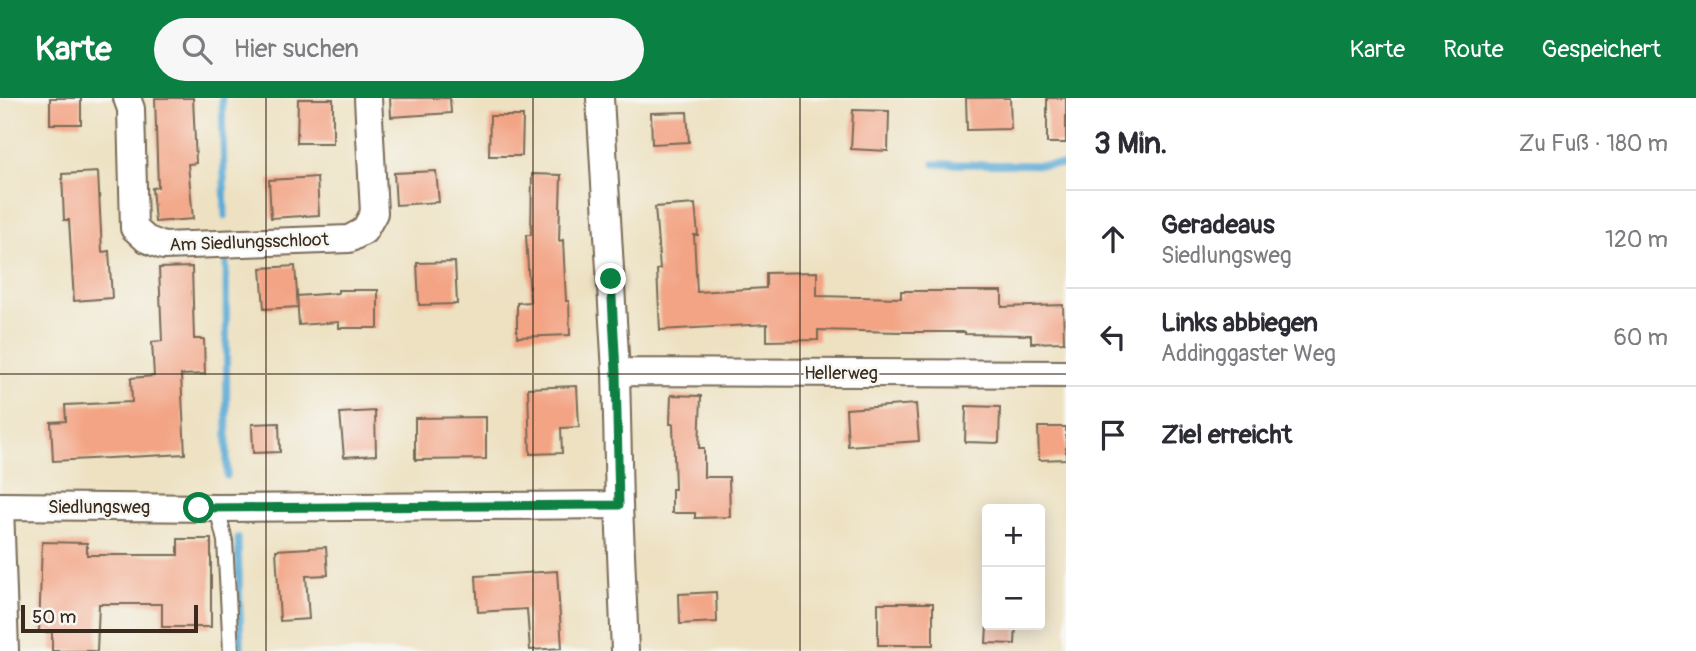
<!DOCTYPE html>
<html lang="de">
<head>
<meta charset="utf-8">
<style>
	body { margin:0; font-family:Pangolin,sans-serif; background:#f7f7f7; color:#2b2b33 }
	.controls { position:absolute; right:21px; bottom:21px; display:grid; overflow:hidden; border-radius:7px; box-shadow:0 4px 18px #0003 }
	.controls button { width:63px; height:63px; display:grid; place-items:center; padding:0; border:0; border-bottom:2px solid #e1e1e2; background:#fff; color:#2b2b33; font:35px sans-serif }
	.scale { position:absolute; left:21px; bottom:18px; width:177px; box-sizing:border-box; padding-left:7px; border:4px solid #3b2a1e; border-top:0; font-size:19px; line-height:24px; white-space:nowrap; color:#3b2a1e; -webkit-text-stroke:5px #f6f6f2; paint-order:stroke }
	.stop { position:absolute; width:21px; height:21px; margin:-16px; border:5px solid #0b8043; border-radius:50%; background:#fff }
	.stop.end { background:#0b8043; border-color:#fff; box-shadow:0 2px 7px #0008 }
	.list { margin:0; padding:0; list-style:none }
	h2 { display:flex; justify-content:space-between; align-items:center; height:91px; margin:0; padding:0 28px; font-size:30px }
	h2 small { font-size:23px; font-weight:400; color:#7c7c81 }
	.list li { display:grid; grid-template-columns:46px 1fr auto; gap:21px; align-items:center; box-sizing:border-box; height:98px; padding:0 28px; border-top:2px solid #e1e1e2 }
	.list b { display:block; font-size:26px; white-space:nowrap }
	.list p { margin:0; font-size:23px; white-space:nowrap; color:#7c7c81 }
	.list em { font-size:23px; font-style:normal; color:#7c7c81 }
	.icon { flex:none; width:38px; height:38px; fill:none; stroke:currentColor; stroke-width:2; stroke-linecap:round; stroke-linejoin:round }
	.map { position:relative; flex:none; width:1066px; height:553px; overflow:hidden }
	header { display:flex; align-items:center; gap:42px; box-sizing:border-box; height:98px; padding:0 35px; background:#0b8043; color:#fff }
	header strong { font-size:33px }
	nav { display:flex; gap:38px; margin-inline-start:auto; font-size:24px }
	.search { width:490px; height:63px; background:#f7f7f7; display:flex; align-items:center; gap:18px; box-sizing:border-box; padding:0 24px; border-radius:38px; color:#7c7c81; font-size:26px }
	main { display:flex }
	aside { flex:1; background:#fff }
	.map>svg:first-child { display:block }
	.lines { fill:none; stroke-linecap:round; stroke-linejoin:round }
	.stream { stroke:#5babd5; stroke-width:7 }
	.building { fill:#f3a485 }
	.service-casing { stroke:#796a57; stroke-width:18 }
	.minor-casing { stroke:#796a57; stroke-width:30 }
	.service { stroke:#fff; stroke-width:14 }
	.minor { stroke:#fff; stroke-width:26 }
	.route { stroke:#0b8043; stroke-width:9 }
	.grid { fill:none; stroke:#3b2a1e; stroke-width:2; stroke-opacity:0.55 }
	.labels { text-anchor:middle; stroke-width:5; stroke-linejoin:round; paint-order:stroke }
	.street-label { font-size:18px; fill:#3b2a1e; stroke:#f6f6f2 }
</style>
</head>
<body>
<header>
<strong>Karte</strong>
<div class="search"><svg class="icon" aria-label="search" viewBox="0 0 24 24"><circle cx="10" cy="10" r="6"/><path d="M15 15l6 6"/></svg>Hier suchen</div>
<nav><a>Karte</a><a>Route</a><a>Gespeichert</a></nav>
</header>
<main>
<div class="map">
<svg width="1066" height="553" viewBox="0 0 1066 553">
	<rect width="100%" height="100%" fill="#f6f6f2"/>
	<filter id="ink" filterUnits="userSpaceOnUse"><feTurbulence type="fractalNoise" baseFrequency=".0143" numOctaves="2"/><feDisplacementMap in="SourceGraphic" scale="14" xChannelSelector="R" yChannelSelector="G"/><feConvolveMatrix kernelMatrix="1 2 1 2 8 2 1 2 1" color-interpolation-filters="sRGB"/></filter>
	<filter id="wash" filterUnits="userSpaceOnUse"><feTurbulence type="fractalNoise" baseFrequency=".00686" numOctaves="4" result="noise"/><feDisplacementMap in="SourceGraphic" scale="28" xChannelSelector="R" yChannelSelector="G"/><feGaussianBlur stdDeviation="1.57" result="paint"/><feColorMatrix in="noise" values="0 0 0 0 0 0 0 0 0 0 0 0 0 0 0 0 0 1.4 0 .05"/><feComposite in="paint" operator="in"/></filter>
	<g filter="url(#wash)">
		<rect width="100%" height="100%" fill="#ede1c1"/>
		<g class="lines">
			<path class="stream" d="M 222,0 L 225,118
				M 934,66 L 1066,67
				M 226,155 L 227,378
				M 238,440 L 241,553"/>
		</g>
		<g id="blocks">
			<path class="building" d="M 50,0 L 81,0 L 81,26 L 50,26 Z
				M 155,0 L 193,0 L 196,65 L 188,66 L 193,121 L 155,124 L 152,90 L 158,89 Z
				M 390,0 L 450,0 L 451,15 L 391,19 Z
				M 966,0 L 1010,0 L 1011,31 L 967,32 Z
				M 1047,0 L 1066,0 L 1066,45 L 1047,45 Z
				M 298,1 L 333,1 L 333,45 L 297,45 Z
				M 853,12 L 889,13 L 888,53 L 851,51 Z
				M 687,14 L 689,44 L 652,46 L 651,15 Z
				M 490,18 L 523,18 L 522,58 L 489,58 Z
				M 436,73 L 439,104 L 396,107 L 394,75 Z
				M 98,74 L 102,154 L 109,153 L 112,200 L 74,203 L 69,122 L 64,122 L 62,76 Z
				M 532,76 L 561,77 L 559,143 L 563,142 L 566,203 L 569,203 L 570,237 L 517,239 L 517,205 L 530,204 L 526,137 L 531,137 Z
				M 317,79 L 319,117 L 271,120 L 269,82 Z
				M 695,106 L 698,137 L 694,137 L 697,194 L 766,190 L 766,175 L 817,174 L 817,198 L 901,200 L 901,193 L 1002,193 L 1002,209 L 1063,207 L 1064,244 L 1031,245 L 1031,237 L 965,236 L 965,234 L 901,234 L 818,232 L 818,242 L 767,243 L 767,226 L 660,232 L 657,172 L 660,171 L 655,109 Z
				M 455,164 L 457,206 L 419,207 L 417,165 Z
				M 295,168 L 298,209 L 264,211 L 261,170 Z
				M 192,169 L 194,241 L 204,241 L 205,276 L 181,277 L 185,356 L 53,363 L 51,324 L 66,323 L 65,307 L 132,304 L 131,280 L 154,278 L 152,244 L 162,243 L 159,170 Z
				M 338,192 L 378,192 L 378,230 L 339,230 L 339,224 L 299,227 L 297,198 L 338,195 Z
				M 577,288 L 579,329 L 561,330 L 562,355 L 530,356 L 528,290 Z
				M 671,297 L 701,298 L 699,350 L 704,350 L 704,379 L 729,379 L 730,419 L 695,420 L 695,415 L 672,415 L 672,391 L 675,391 L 673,326 L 670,326 Z
				M 916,306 L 919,343 L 848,348 L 846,311 Z
				M 966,308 L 1000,309 L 999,345 L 965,344 Z
				M 375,313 L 376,357 L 344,359 L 340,315 Z
				M 486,319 L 486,361 L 415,362 L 415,320 Z
				M 279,325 L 280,354 L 253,355 L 252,326 Z
				M 1038,329 L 1066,329 L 1066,361 L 1039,362 Z
				M 178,441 L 211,441 L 211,529 L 162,529 L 162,506 L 99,506 L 97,553 L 52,553 L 52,534 L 39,534 L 42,444 L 87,445 L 87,457 L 178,457 Z
				M 326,449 L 328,477 L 306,478 L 309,521 L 280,523 L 276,452 Z
				M 557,473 L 562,550 L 530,552 L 527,511 L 478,514 L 476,478 Z
				M 716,494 L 717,524 L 680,526 L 679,496 Z
				M 878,505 L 933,505 L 933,547 L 878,547 Z
				M 987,527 L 1016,527 L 1015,546 L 986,545 Z"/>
		</g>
	</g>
	<g filter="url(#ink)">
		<use href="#blocks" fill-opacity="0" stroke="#796a57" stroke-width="2"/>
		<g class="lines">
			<g class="service-casing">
				<path id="service" d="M 217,410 L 225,443 L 231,553"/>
			</g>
			<g class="minor-casing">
				<path id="minor" d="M 127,0 L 131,11 L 134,130 L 146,141 L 163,148 L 349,141 L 364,133 L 374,115 L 368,0
					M 600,0 L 616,274 L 619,407 L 625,553
					M 616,274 L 1066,276
					M 0,408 L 217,410 L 619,407
					M 0,408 L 5,553"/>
			</g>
			<use href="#service" class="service"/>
			<use href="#minor" class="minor"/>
		</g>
	</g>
	<g class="lines" filter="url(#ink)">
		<path class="route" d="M 199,410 L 619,407 L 616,274 L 611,181"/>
	</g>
	<path class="grid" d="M 266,0 L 266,553M 533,0 L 533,553M 800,0 L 800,553M 0,276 L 1066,276"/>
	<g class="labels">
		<g class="street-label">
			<text transform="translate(249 144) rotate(-2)" y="6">Am Siedlungsschloot</text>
			<text x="841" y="281">Hellerweg</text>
			<text x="99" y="415">Siedlungsweg</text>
		</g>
	</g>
</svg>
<div class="controls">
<button>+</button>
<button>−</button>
</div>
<div class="scale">50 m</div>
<div class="stop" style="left:199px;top:410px"></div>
<div class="stop end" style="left:611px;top:181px"></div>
</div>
<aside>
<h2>3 Min.<small>Zu Fuß · 180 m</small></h2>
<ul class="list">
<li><svg class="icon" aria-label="ahead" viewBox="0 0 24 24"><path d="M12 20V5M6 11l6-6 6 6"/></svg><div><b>Geradeaus</b><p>Siedlungsweg</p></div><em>120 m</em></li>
<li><svg class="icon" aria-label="left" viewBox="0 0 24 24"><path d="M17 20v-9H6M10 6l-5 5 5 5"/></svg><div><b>Links abbiegen</b><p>Addinggaster Weg</p></div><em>60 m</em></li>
<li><svg class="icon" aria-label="arrive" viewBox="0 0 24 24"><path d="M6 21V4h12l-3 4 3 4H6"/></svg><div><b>Ziel erreicht</b></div></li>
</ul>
</aside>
</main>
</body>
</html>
